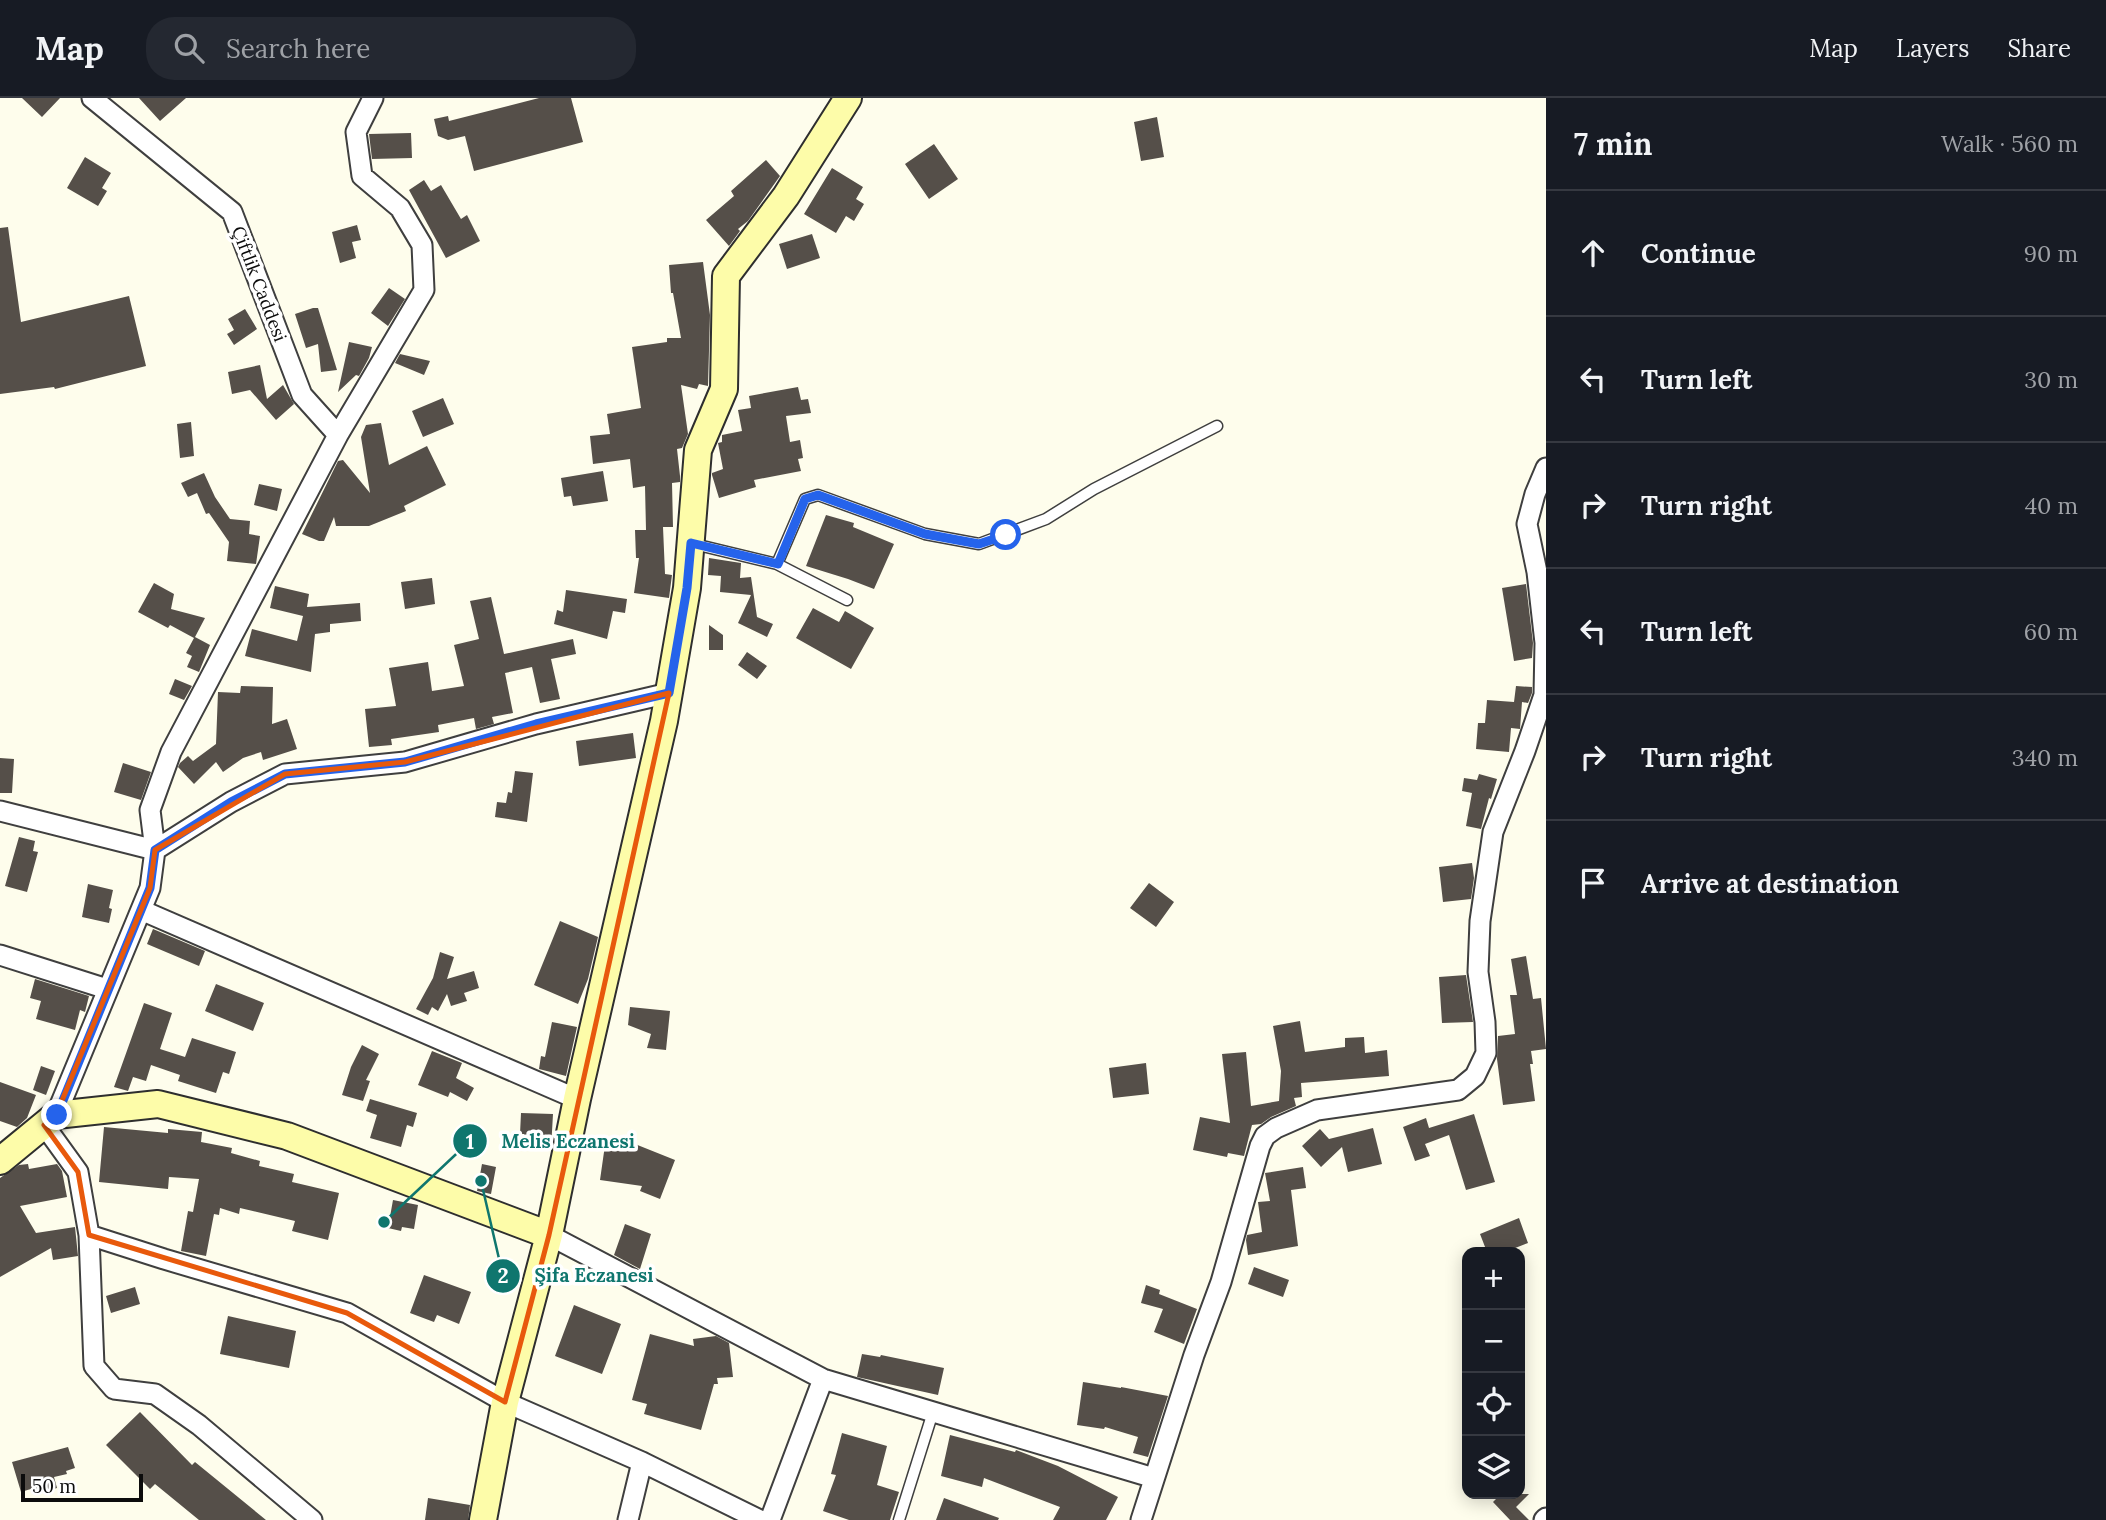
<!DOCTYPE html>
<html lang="en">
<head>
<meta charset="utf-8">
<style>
	body { margin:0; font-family:Lora,serif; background:#242831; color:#f1f3f6 }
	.controls { position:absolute; right:21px; bottom:21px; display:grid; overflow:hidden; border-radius:14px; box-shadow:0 4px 18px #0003 }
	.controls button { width:63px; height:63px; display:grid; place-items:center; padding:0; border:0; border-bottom:2px solid #363941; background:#171b24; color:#f1f3f6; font:35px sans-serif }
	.scale { position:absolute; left:21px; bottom:18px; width:122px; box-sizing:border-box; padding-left:7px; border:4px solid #0c0c0c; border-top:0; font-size:19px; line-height:24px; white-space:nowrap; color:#0c0c0c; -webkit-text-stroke:5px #fff; paint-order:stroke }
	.stop { position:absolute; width:21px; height:21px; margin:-16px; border:5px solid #2563eb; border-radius:50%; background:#fff }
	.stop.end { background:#2563eb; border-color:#fff; box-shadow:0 2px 7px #0008 }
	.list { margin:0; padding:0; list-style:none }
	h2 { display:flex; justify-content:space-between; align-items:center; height:91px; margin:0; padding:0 28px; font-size:30px }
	h2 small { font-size:23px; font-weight:400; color:#9ea1a6 }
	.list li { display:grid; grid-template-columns:46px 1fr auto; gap:21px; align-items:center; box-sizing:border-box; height:126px; padding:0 28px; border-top:2px solid #363941 }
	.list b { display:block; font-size:26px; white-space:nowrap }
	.list em { font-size:23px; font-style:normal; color:#9ea1a6 }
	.icon { flex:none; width:38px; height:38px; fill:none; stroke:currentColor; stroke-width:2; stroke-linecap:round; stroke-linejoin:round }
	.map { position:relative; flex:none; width:1546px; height:1422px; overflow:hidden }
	header { display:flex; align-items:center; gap:42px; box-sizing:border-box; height:98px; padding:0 35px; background:#171b24; border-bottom:2px solid #363941 }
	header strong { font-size:33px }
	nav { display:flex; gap:38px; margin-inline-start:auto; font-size:24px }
	.search { width:490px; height:63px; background:#242831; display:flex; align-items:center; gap:18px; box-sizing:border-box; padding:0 24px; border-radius:28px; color:#9ea1a6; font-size:26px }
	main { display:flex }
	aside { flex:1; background:#171b24 }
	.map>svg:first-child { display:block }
	.building { fill:#554f49 }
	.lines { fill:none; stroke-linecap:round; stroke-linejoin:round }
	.lane-casing { stroke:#3f3f3f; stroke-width:13 }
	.street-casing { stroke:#3f3f3f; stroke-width:23 }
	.secondary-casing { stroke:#2e2e2e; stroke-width:30 }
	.lane { stroke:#fff; stroke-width:10 }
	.street { stroke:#fff; stroke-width:19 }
	.secondary { stroke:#fdfca9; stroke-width:26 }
	.route { stroke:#2563eb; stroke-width:9 }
	.marked { fill:none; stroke:#e8590c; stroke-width:5; stroke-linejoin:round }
	.labels { text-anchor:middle; stroke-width:7; stroke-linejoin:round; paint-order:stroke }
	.street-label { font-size:18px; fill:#0c0c0c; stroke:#fff }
	.leader { fill:none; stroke:#0f766e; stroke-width:2.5 }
	.callout-dot { fill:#0f766e; stroke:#fff; stroke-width:2.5 }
	.mark-label { font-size:21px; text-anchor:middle; font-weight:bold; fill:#fff }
	.callout-label { font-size:19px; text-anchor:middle; font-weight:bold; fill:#0f766e; stroke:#fff; stroke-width:7; stroke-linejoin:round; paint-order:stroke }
</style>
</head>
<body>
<header>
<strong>Map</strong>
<div class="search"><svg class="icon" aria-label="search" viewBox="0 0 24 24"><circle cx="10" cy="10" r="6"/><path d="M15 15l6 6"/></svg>Search here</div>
<nav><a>Map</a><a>Layers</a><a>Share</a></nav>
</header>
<main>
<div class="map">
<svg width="1546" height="1422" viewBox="0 0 1546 1422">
	<rect width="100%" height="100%" fill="#fefdec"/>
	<path class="building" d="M 22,0 L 60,0 L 42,19 Z
		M 139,0 L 186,0 L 160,23 Z
		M 539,0 L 571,0 L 583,44 L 474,73 L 465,38 L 448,42 L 438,38 L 434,21 L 448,18 L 449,23 Z
		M 1157,19 L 1164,59 L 1141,63 L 1134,24 Z
		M 411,35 L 412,60 L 372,61 L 369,36 Z
		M 934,46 L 958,81 L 929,101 L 905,66 Z
		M 85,59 L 111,75 L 102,90 L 107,93 L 98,108 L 67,90 Z
		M 766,62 L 780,78 L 748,123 L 738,131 L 740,133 L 729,148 L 706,122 L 734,98 L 731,93 Z
		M 832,70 L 863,89 L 856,101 L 864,106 L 854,123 L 846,118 L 836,135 L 804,116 Z
		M 424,82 L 431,93 L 441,87 L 461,121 L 467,117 L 480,143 L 446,160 L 409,92 Z
		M 357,127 L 361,142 L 352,144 L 356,160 L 340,165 L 332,134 Z
		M 8,129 L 21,224 L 129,198 L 146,268 L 55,291 L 54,289 L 0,296 L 0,130 Z
		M 812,136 L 820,160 L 787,171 L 779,146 Z
		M 703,164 L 710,217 L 708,288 L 699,286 L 697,291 L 681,287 L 688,336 L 682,350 L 677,351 L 680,378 L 680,384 L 672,385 L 673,429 L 663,429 L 665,476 L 672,477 L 669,500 L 634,495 L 639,460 L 636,460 L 635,432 L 646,432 L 645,388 L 633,390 L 630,361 L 593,366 L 590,338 L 610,336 L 607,316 L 641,310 L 632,249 L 667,244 L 667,240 L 681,240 L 673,195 L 671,195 L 669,167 Z
		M 389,190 L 405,201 L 388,228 L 371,215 Z
		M 313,210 L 318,210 L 337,272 L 321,274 L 318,246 L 306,250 L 295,216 Z
		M 245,211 L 257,231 L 234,247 L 227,236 L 234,232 L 228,221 Z
		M 349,244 L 372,249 L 369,260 L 359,278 L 356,277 L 338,294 Z
		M 400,256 L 430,263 L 424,277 L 395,265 Z
		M 260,267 L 267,301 L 283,287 L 294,306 L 276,322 L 250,292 L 232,296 L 228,274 Z
		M 798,289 L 801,302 L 808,301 L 811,315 L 786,318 L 790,344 L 800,342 L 803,360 L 798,361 L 801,373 L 754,382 L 756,389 L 719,400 L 712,377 L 712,375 L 723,371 L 718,345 L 722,344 L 722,337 L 742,333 L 738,312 L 751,310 L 749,298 Z
		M 443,300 L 454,326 L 423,339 L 412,313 Z
		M 191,324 L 194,358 L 180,360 L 177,326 Z
		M 381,325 L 389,367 L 427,348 L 446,387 L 404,408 L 406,413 L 369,428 L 336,428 L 334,419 L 324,443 L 319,443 L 302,436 L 338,363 L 343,362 L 370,395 L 361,339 L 366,327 Z
		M 603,373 L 608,403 L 573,408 L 571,398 L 564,399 L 561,380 Z
		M 204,375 L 215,399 L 230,421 L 250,423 L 249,436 L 260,438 L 256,466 L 227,463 L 229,444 L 209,415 L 206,416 L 197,395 L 188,399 L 181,385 Z
		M 259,386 L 282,391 L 277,413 L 254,407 Z
		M 826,417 L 854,425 L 853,429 L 894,446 L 874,491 L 848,481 L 806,468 Z
		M 709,460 L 741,465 L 740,480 L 751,479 L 757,519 L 773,526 L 767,539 L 738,525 L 751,497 L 720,494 L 721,478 L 708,477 Z
		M 432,480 L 435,506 L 405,511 L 401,484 Z
		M 154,485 L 174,496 L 171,511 L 205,520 L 195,539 L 210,547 L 199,574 L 187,569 L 192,558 L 186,555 L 194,540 L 170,527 L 168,530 L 138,514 Z
		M 1526,486 L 1533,545 L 1532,560 L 1514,563 L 1502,490 Z
		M 275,488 L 309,496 L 307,509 L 360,505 L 361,523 L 330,526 L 330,534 L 315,536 L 311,574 L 245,558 L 252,531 L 297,543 L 303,518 L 270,510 Z
		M 566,492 L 627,501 L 625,515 L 613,513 L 607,541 L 554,526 L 557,512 L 563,514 Z
		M 491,499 L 504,556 L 573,541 L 576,556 L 551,561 L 560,601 L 540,605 L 532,569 L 505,575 L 513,615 L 492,619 L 494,626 L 476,631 L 474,620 L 438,627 L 439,634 L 391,641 L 392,647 L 369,649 L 365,611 L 396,608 L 389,570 L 428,564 L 432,593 L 464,588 L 454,547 L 479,541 L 470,503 Z
		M 813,510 L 839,524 L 845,513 L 874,530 L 851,571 L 796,540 Z
		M 709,527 L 723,537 L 723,552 L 709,552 Z
		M 747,554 L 767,568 L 757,581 L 738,567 Z
		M 175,581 L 192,588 L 184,602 L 169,596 Z
		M 241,588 L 273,589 L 272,626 L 287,621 L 297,651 L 263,662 L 261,654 L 243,660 L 223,674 L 216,664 L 194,686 L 178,669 L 180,665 L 188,658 L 193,663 L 216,646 L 218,594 L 240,595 Z
		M 1516,588 L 1532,589 L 1532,595 L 1528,605 L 1522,604 L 1520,631 L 1511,630 L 1509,654 L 1476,651 L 1478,625 L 1485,625 L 1487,602 L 1514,604 Z
		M 633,635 L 636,660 L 579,668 L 576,643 Z
		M 0,660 L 14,661 L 12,695 L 0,695 Z
		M 123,665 L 151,674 L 141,702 L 114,694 Z
		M 515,673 L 533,675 L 527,724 L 495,719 L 497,704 L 506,705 L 508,694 L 512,695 Z
		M 1479,676 L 1497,681 L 1491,701 L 1489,700 L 1481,731 L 1466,728 L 1472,695 L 1462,693 L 1464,680 L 1477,682 Z
		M 19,739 L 35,743 L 33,753 L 38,754 L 27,794 L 5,788 Z
		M 1472,765 L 1474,780 L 1471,801 L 1443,804 L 1439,769 Z
		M 1149,785 L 1174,804 L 1156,829 L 1130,810 Z
		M 88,786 L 113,792 L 109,810 L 112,811 L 109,825 L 82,819 Z
		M 560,823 L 598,839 L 588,881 L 578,906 L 534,887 Z
		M 153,831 L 205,853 L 199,868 L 147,846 Z
		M 440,854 L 454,859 L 447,881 L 474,873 L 479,890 L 464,895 L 467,903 L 451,908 L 447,896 L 438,913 L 432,909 L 428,917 L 416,911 L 433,880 Z
		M 1526,858 L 1533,901 L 1541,900 L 1546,951 L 1531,953 L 1533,966 L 1530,966 L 1535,1003 L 1503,1007 L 1497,961 L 1498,938 L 1515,936 L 1510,897 L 1517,897 L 1511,861 Z
		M 1466,877 L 1473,924 L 1442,925 L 1439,879 Z
		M 35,881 L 89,898 L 85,914 L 80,912 L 75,932 L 36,921 L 41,903 L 30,900 Z
		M 216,886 L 264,905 L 253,933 L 205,913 Z
		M 144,905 L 172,915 L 160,951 L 185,959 L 192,940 L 236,954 L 229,976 L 223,974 L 216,995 L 178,983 L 180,977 L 151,967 L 146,983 L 133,979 L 128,993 L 114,989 Z
		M 630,909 L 670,913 L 666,952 L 647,950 L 651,936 L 628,927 Z
		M 1300,923 L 1305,954 L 1345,949 L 1345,940 L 1364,939 L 1365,955 L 1387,952 L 1389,978 L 1301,985 L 1302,999 L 1294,1000 L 1296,1008 L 1271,1019 L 1261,1026 L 1252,1027 L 1244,1058 L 1228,1055 L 1227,1059 L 1193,1052 L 1200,1019 L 1230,1025 L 1222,956 L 1246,954 L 1251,1008 L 1279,1003 L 1281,973 L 1273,928 Z
		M 552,924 L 577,929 L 566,978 L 539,971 L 541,958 L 545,959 Z
		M 362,947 L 379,956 L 366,982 L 370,983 L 363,1003 L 342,997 L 351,969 Z
		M 432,953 L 462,965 L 456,980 L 474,990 L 467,1003 L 450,994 L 448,999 L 418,987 Z
		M 1146,965 L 1149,996 L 1113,1000 L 1109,970 Z
		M 41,968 L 55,973 L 46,997 L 33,992 Z
		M 0,984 L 36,997 L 27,1020 L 17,1029 L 0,1023 Z
		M 370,1001 L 417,1015 L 413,1029 L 407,1027 L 401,1049 L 370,1040 L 377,1017 L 366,1013 Z
		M 521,1015 L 553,1016 L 551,1051 L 524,1050 L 524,1036 L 520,1036 Z
		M 1474,1016 L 1495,1084 L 1466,1092 L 1449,1037 L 1425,1046 L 1430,1058 L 1415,1063 L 1403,1029 L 1426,1020 L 1429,1030 Z
		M 104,1029 L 168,1035 L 168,1031 L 202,1034 L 201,1044 L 232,1050 L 231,1055 L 260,1063 L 259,1068 L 294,1076 L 292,1084 L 339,1095 L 328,1142 L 292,1133 L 295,1123 L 240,1110 L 239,1116 L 220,1110 L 219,1117 L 214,1116 L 206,1158 L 181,1153 L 188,1113 L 193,1114 L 199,1081 L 169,1079 L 168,1091 L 99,1084 Z
		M 1373,1030 L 1382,1066 L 1348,1074 L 1342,1049 L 1321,1069 L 1302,1048 L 1320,1031 L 1329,1041 Z
		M 606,1040 L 635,1045 L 635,1046 L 675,1062 L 660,1101 L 640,1093 L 642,1088 L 600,1082 Z
		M 28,1066 L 29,1071 L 57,1066 L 62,1073 L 67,1099 L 20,1108 L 36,1135 L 75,1129 L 78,1158 L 53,1162 L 51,1150 L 0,1179 L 0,1080 L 19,1067 Z
		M 482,1066 L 496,1069 L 491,1096 L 477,1093 Z
		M 1303,1069 L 1306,1090 L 1291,1092 L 1298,1148 L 1248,1157 L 1246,1142 L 1247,1137 L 1262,1134 L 1258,1104 L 1270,1103 L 1265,1075 Z
		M 393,1102 L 418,1107 L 414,1131 L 402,1129 L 401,1133 L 388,1130 Z
		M 1519,1120 L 1528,1145 L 1505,1154 L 1487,1154 L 1480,1136 Z
		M 625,1126 L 651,1136 L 640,1171 L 614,1157 Z
		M 1254,1169 L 1289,1182 L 1283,1199 L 1248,1186 Z
		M 424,1177 L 471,1194 L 459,1226 L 437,1217 L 434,1224 L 410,1215 Z
		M 1146,1187 L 1160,1192 L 1159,1196 L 1197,1211 L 1184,1246 L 1154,1234 L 1163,1211 L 1141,1205 Z
		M 135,1189 L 140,1206 L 111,1215 L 106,1198 Z
		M 574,1207 L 621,1226 L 602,1276 L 555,1258 Z
		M 228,1218 L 296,1233 L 289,1270 L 220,1256 Z
		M 650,1236 L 694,1248 L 693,1241 L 716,1238 L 729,1245 L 733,1279 L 717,1280 L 718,1286 L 714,1286 L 701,1332 L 644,1316 L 647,1306 L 632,1302 Z
		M 862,1256 L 880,1259 L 881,1257 L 944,1270 L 938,1297 L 857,1279 Z
		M 1083,1284 L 1121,1290 L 1121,1289 L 1168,1298 L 1148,1359 L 1133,1355 L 1138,1339 L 1105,1329 L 1104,1331 L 1077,1327 Z
		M 140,1314 L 192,1367 L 195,1364 L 266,1422 L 199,1422 L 155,1386 L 150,1391 L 106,1347 Z
		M 842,1335 L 887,1348 L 877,1387 L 899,1394 L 890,1422 L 849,1422 L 823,1413 L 836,1377 L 831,1376 Z
		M 950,1337 L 1015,1354 L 1016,1352 L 1058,1368 L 1118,1399 L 1106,1422 L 1053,1422 L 1060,1409 L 984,1380 L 982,1389 L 941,1378 Z
		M 68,1349 L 75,1370 L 66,1373 L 67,1376 L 54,1379 L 57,1390 L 36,1396 L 34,1390 L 21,1394 L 12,1364 Z
		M 1501,1396 L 1529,1396 L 1516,1409 L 1529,1422 L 1510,1422 L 1493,1404 Z
		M 428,1400 L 470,1407 L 468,1422 L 425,1422 Z
		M 944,1400 L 999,1420 L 998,1422 L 936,1422 Z"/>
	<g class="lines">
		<g class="lane-casing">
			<path id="lane" d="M 694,446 L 777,466 L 847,502
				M 777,466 L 805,401 L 818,397 L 925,436 L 979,446 L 1046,421 L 1094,391 L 1217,328
				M 899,1422 L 933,1314"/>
		</g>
		<g class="street-casing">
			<path id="street" d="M 92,0 L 232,114 L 302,297 L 338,337
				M 0,713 L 155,752 L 150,712 L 171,654 L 338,337 L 424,192 L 422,147 L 400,110 L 362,78 L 356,34 L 373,0
				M 141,812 L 577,1001
				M 0,857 L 107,891
				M 56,1017 L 150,790 L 155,752 L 231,704 L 285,676 L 405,664 L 536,626 L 669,595
				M 44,1027 L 78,1074 L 89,1137 L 94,1268 L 114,1291 L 155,1296 L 199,1327 L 312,1422
				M 89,1137 L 164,1161 L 347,1215 L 505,1304 L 642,1364 L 760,1422
				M 549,1137 L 823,1281 L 1154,1380
				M 628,1422 L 642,1364
				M 770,1422 L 823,1281
				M 1141,1422 L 1194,1257 L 1221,1184 L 1260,1048 L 1265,1038 L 1276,1030 L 1317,1012 L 1458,992 L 1475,978 L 1486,955 L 1485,924 L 1478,874 L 1480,823 L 1493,734 L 1525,653 L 1544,597 L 1545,545 L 1537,474 L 1527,426 L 1535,396 L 1546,370
				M 1544,1422 L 1546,1420"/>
		</g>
		<g class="secondary-casing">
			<path id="secondary" d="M 0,1063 L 56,1017 L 158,1006 L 287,1038 L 549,1137
				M 483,1422 L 505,1304 L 549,1137 L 577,1001 L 664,623 L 687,490 L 698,352 L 724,291 L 726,178 L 786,98 L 848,0"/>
		</g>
		<use href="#lane" class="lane"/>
		<use href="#street" class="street"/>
		<use href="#secondary" class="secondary"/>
	</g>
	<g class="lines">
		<path class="route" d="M 57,1017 L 150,790 L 155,752 L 231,704 L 285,676 L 405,664 L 536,626 L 669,595 L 687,490 L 691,445 L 778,466 L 805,401 L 818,397 L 925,436 L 979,446 L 1006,437"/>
	</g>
	<path class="marked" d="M 669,595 L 549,1137 L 505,1304 L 347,1215 L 89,1137 L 78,1074 L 44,1027 L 56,1017 L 150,790 L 155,752 L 285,676 L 405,664 Z"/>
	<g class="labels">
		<g class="street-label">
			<text transform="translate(259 186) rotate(69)" y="6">Çiftlik Caddesi</text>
		</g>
	</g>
	<path class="leader" d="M384 1124L470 1043M481 1083L503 1178"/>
	<g class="callout-dot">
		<circle cx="384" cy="1124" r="7"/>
		<circle cx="481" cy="1083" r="7"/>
		<circle cx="470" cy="1043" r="18"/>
		<circle cx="503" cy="1178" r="18"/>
	</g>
	<g class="mark-label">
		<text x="470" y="1051">1</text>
		<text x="503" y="1185">2</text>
	</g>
	<g class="callout-label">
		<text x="568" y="1050">Melis Eczanesi</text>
		<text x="594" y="1184">Şifa Eczanesi</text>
	</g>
</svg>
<div class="controls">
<button>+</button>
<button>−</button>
<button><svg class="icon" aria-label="locate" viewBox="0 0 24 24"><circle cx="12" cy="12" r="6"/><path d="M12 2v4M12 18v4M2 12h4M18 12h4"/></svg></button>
<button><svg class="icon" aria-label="layers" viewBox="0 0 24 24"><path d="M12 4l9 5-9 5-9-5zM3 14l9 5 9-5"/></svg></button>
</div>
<div class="scale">50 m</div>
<div class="stop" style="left:1006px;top:437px"></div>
<div class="stop end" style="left:57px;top:1017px"></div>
</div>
<aside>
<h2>7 min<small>Walk · 560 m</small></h2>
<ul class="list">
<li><svg class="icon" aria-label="ahead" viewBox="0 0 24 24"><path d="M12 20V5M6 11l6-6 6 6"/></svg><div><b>Continue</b></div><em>90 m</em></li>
<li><svg class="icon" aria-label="left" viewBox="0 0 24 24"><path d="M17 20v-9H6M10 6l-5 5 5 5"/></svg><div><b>Turn left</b></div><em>30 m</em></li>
<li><svg class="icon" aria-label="right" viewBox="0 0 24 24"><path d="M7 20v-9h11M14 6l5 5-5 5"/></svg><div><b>Turn right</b></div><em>40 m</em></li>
<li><svg class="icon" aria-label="left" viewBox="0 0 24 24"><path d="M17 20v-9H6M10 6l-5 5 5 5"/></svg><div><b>Turn left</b></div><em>60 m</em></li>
<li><svg class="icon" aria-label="right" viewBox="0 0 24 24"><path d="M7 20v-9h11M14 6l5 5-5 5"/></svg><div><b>Turn right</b></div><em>340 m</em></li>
<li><svg class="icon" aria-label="arrive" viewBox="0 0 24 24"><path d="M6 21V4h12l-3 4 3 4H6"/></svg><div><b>Arrive at destination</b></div></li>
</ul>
</aside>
</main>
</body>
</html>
